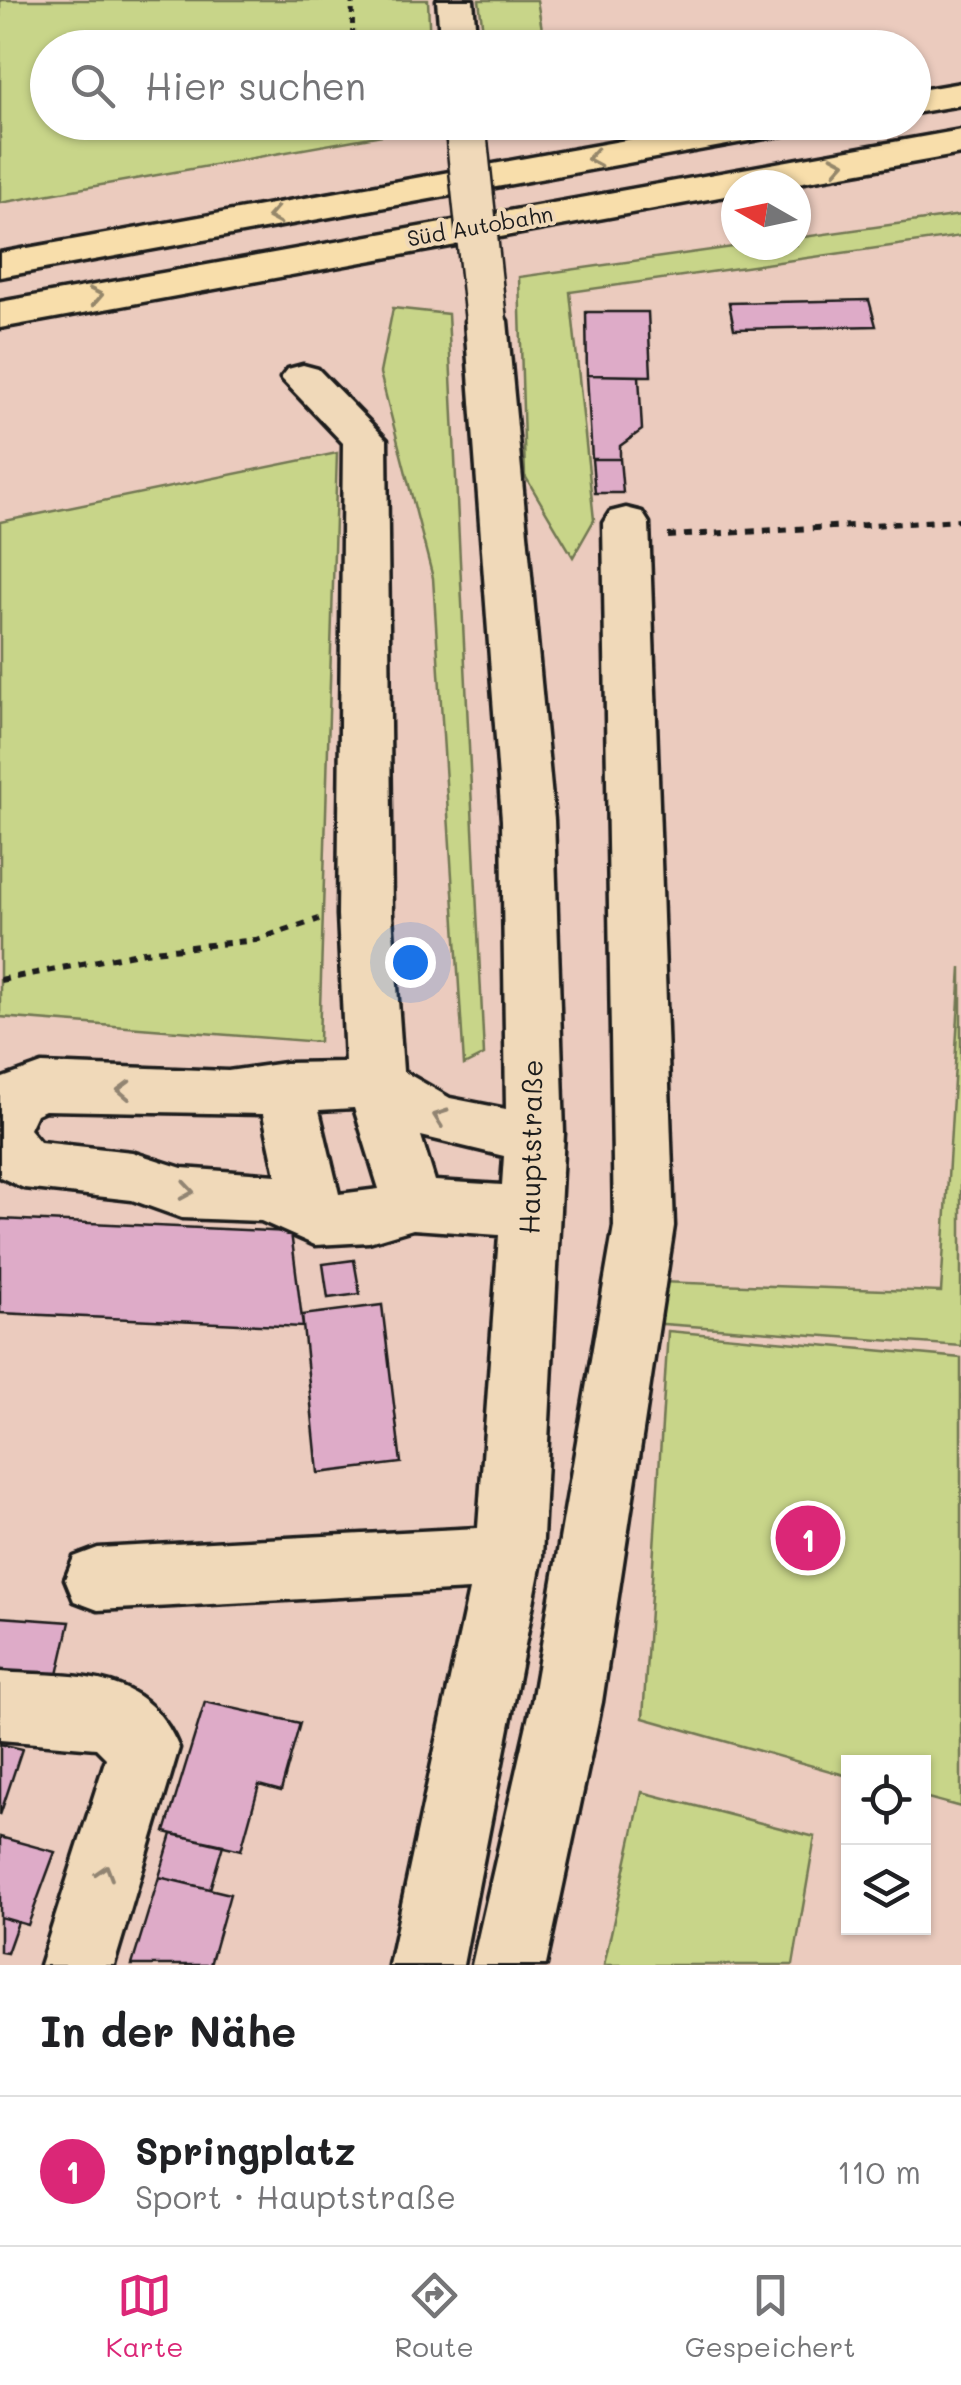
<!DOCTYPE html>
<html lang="de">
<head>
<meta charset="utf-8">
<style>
	body { margin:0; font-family:Mali,sans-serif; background:#f2f2f2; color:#202124 }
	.controls { position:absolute; right:30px; bottom:30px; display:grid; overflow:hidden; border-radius:0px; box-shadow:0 2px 8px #0004 }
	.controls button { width:90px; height:90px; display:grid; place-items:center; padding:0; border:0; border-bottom:2px solid #e0e0e0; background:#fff; color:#202124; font:50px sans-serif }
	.compass { position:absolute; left:721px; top:170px; width:90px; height:90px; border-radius:50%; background:#fff; box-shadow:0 2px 8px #0004; rotate:279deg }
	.you { position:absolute; left:410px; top:962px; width:35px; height:35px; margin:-25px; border:8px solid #fff; border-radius:50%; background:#1a73e8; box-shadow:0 0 0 15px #1a73e833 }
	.badge { display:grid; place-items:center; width:65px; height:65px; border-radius:50%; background:#db2777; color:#fff; font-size:32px; font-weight:700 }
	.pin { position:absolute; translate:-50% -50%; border:5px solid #fff; box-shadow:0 2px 10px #0006 }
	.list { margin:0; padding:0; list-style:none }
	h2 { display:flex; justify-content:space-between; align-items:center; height:130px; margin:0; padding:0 40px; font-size:42px }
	h2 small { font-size:32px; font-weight:400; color:#757577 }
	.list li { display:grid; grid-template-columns:65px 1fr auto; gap:30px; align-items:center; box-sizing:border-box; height:150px; padding:0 40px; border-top:2px solid #e0e0e0 }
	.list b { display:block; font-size:38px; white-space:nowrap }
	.list p { margin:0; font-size:32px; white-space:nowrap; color:#757577 }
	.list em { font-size:32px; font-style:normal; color:#757577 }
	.icon { flex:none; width:55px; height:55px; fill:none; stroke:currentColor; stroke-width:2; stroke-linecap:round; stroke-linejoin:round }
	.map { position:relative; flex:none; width:961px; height:1965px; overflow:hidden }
	.search { position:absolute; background:#fff; box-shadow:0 2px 8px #0004; left:30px; right:30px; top:30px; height:110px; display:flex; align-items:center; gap:25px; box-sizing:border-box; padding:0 35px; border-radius:55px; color:#757577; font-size:38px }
	.sheet { height:280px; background:#fff }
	nav { display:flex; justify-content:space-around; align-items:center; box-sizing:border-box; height:140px; border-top:2px solid #e0e0e0; background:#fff; font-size:28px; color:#757577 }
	nav a { display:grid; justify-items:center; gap:5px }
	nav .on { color:#db2777 }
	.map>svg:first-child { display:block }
	.green { fill:#c8d589; stroke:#727852; stroke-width:2.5 }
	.building { fill:#deabc8; stroke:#1c1c1c; stroke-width:2.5 }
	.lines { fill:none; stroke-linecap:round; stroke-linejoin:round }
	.minor-casing { stroke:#1c1c1c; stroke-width:7 }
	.highway-casing { stroke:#1c1c1c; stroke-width:7 }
	.path-far1 { stroke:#1c1c1c; stroke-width:5; stroke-dasharray:5 5; stroke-linecap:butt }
	.path { stroke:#1c1c1c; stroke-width:6; stroke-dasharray:8 8; stroke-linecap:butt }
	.minor { fill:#f0d9b9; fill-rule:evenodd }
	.highway { fill:#f8deab; fill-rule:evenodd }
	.minor-bridge-casing { stroke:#1c1c1c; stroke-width:45; stroke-linecap:butt }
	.minor-bridge { stroke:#f0d9b9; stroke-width:40 }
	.oneway { stroke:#95876b }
	.oneway2 { stroke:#918472 }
	.labels { text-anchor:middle; stroke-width:8; stroke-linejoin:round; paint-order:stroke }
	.far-street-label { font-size:22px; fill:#1c1c1c; stroke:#f0d9b9 }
	.street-label { font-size:28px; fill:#1c1c1c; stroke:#f0d9b9 }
</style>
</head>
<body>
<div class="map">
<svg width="961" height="1965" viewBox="0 0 961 1965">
	<rect width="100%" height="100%" fill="#ebcbbe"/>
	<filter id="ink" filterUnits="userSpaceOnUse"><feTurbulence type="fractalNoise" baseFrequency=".01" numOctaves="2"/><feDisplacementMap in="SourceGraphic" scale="20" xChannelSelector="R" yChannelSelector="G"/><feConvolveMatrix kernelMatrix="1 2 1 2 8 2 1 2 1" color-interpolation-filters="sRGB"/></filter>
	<g filter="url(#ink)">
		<path class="green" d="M 0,0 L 428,0 L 430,47 L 48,48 L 48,122 L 433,122 L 433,126 L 0,203 Z
			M 479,0 L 537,0 L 545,47 L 485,47 Z
			M 961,215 L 961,236 L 570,292 L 594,520 L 573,557 L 525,476 L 519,277 L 747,245 L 796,245 L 796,238 Z
			M 393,308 L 448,314 L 484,1055 L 464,1065 L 433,578 L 380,373 Z
			M 337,453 L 319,1042 L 0,1017 L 0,522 Z
			M 961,967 L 961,1346 L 650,1323 L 659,1282 L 941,1292 Z
			M 668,1331 L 961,1358 L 961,1807 L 924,1797 L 924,1762 L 848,1762 L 848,1776 L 643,1718 Z
			M 642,1792 L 815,1837 L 793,1965 L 604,1965 Z"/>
		<path class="building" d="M 869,300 L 876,326 L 734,329 L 729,303 Z
			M 586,312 L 648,312 L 651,376 L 587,375 Z
			M 587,375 L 639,376 L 642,430 L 620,446 L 620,459 L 592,459 Z
			M 592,459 L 620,459 L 623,493 L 595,493 Z
			M 0,1219 L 291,1232 L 303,1327 L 0,1313 Z
			M 354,1260 L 360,1294 L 328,1298 L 323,1264 Z
			M 382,1305 L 401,1463 L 318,1473 L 302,1315 Z
			M 0,1617 L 70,1622 L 57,1679 L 0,1675 Z
			M 205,1702 L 300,1723 L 281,1791 L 259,1785 L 241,1850 L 165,1832 Z
			M 0,1744 L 22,1749 L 0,1815 Z
			M 172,1834 L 223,1845 L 210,1889 L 159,1877 Z
			M 0,1837 L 55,1852 L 28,1925 L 0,1917 Z
			M 159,1877 L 230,1894 L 210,1965 L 132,1965 Z
			M 0,1917 L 18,1922 L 7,1953 L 0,1952 Z"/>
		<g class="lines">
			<g class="minor-casing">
				<path id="minor" d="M 437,0 L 473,0 L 477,48 L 441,48 Z
					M 486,308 L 501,312 L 507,321 L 554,820 L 564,1133 L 542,1557 L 463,1965 L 389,1965 L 469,1590 L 98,1610 L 74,1601 L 65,1579 L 74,1557 L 98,1548 L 478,1528 L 499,1235 L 413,1229 L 369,1242 L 315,1245 L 261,1221 L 182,1218 L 132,1200 L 24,1188 L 0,1177 L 0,1079 L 42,1064 L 228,1071 L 285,1063 L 345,1062 L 338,915 L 343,443 L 281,378 L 288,369 L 303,365 L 318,369 L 387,440 L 392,915 L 403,1071 L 450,1098 L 506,1109 L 502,820 L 465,321 L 471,312 ZM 354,1108 L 379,1189 L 339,1194 L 319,1110 ZM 45,1110 L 263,1114 L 276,1175 L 182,1168 L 132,1152 L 40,1142 L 29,1129 L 36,1114 ZM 421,1136 L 504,1156 L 502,1185 L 435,1181 Z
					M 626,508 L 642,512 L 649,523 L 674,1226 L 602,1702 L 546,1965 L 472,1965 L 532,1702 L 614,1226 L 603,523 L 610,512 Z
					M 0,1672 C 76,1678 145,1666 179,1748 L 114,1965 L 40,1965 L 106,1758 L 96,1748 L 0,1740 Z"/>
			</g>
			<g class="highway-casing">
				<path id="highway" d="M 961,83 L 961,105 L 914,113 L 914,91 Z
					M 726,122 L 812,122 L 806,130 L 793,133 L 0,277 L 0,253 Z
					M 961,130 L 961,154 L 787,185 L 736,185 L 736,194 L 0,328 L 0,302 Z"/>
			</g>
			<path class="path-far1" d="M 352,0 L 353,48"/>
			<path class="path" d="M 668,536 L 961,520
				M 0,980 L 144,952 L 256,940 L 319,919"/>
			<use href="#minor" class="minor"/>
			<use href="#highway" class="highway"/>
			<g class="minor-bridge-casing">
				<path id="minor-bridge" d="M 465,122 L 486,321"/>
			</g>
			<use href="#minor-bridge" class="minor-bridge"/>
		</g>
		<defs><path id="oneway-chevron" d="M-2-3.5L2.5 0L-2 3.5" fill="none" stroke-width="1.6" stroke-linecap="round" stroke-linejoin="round" transform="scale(2.5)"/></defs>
		<g class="oneway">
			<use href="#oneway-chevron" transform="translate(594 158) rotate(170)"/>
			<use href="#oneway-chevron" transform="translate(838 164) rotate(-10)"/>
			<use href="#oneway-chevron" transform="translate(274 216) rotate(170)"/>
			<use href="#oneway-chevron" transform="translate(96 296) rotate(-11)"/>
		</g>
		<g class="oneway2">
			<use href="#oneway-chevron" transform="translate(124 1090) rotate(-178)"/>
			<use href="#oneway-chevron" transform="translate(440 1117) rotate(-160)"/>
			<use href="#oneway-chevron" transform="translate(187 1191) rotate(9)"/>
			<use href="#oneway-chevron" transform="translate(105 1872) rotate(-73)"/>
		</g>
	</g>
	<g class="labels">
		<g class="far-street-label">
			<text transform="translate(480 226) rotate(-10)" y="8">Süd Autobahn</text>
		</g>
		<g class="street-label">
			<text transform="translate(531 1147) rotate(-89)" y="10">Hauptstraße</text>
		</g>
	</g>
</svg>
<div class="controls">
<button><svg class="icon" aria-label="locate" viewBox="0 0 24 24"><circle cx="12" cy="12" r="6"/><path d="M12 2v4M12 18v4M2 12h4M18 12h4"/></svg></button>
<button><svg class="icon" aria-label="layers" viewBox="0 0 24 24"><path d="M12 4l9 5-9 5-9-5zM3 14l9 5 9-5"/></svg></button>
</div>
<svg class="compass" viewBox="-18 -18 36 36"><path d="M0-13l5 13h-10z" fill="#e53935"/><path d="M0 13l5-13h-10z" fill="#757577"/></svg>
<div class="you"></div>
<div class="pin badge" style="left:808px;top:1538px">1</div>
<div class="search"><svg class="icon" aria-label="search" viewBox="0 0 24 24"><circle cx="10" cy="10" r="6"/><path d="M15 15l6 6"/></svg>Hier suchen</div>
</div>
<section class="sheet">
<h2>In der Nähe<small></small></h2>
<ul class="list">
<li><span class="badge">1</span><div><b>Springplatz</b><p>Sport · Hauptstraße</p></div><em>110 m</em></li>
</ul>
</section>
<nav>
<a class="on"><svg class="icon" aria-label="map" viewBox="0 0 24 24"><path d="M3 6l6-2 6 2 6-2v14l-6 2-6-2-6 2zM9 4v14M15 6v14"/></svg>Karte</a>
<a><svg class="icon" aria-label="directions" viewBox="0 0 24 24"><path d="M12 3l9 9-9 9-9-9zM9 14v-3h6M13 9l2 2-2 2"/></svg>Route</a>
<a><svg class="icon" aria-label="saved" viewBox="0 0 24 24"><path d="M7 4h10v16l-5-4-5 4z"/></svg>Gespeichert</a>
</nav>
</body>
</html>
